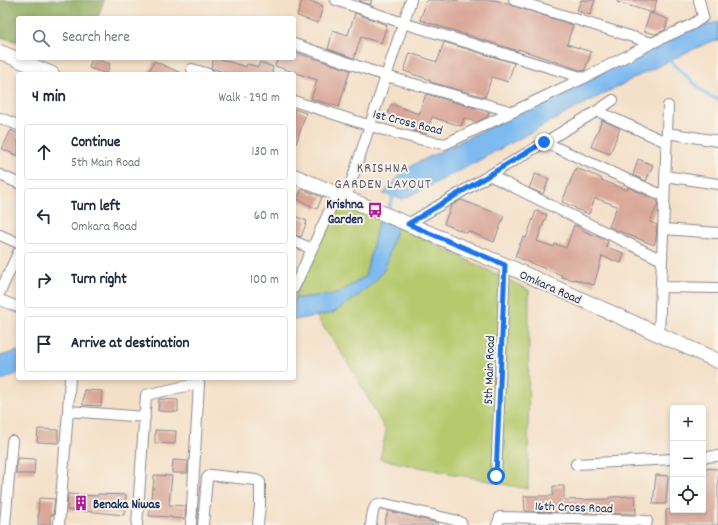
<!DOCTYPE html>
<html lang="en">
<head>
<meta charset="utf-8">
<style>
	body { margin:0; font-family:Dekko,sans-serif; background:#f2f2f3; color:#1f2937 }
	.controls { position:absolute; right:12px; bottom:12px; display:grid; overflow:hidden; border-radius:4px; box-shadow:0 2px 6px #0003 }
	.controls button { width:36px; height:36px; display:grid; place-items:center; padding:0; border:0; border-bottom:1px solid #e0e1e3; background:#fff; color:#1f2937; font:20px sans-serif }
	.stop { position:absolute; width:12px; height:12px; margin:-9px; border:3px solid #1a73e8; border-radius:50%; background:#fff }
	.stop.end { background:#1a73e8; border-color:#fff; box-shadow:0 1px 4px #0008 }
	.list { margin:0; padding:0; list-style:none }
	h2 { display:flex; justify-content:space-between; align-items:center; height:52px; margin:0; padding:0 16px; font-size:17px }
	h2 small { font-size:13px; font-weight:400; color:#747a83 }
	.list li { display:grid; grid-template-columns:26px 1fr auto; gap:12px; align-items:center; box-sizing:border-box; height:56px; margin:0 8px 8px; padding:0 8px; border:1px solid #e0e1e3; border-radius:4px }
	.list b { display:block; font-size:15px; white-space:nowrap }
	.list p { margin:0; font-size:13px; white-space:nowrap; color:#747a83 }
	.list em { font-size:13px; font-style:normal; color:#747a83 }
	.icon { flex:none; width:22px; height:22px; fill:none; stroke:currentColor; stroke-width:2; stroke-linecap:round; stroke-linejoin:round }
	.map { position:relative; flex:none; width:718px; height:525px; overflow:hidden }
	.search { position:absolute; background:#fff; box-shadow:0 2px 6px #0003; left:16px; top:16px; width:280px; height:44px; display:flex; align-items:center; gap:10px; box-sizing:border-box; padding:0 14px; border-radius:4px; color:#747a83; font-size:15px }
	.panel { position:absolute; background:#fff; box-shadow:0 2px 6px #0003; left:16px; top:72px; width:280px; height:308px; border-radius:4px }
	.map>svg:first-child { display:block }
	.green { fill:#b6c96d; stroke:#687c66 }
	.forest { fill:#90ad60; stroke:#566e5f }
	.water { fill:#7dbaf0; stroke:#4c74a7 }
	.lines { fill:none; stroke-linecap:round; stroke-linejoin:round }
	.stream { stroke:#7dbaf0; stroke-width:3.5 }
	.building { fill:#d9a799 }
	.street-casing { stroke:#888893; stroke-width:12 }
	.secondary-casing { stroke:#888893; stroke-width:16 }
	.street { stroke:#fff; stroke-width:10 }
	.secondary { stroke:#fff; stroke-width:14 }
	.route { stroke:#1a73e8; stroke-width:5 }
	.labels { text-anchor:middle; stroke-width:4; stroke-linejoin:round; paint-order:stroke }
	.street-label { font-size:13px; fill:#1b2f5e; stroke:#f7f3e8 }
	.poi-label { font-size:13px; font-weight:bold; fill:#1b2f5e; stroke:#f7f3e8; text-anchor:end }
	.neighbourhood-label { font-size:14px; letter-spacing:1px; fill:#5e5973; stroke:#f7f3e8 }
</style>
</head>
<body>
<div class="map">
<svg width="718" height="525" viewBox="0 0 718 525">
	<rect width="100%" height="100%" fill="#f7f3e8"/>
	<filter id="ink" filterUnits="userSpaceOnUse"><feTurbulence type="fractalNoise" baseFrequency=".025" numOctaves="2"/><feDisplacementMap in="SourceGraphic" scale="8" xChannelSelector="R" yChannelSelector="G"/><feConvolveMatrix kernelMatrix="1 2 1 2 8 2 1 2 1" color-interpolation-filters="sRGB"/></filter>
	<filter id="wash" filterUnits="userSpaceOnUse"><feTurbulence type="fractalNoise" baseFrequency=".012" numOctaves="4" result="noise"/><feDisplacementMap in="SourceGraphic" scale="16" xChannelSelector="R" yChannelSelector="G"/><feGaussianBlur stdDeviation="0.9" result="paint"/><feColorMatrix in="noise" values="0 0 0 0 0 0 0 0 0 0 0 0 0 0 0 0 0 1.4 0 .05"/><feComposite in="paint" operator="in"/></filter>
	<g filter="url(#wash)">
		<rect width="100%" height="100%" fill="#f4e0c8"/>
		<path class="green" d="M 337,199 L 379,220 L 365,277 L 337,294 L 299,298 L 294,299 L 294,297 Z
			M 397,226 L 529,290 L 528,489 L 380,459 L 386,431 L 349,364 L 316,316 L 333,313 L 358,296 L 385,268 Z"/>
		<path class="forest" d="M 0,0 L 104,0 L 98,18 L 18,18 L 18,42 L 0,37 Z"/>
		<path class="water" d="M 718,22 L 718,41 L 709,42 L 648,71 L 574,109 L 463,169 L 403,199 L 383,194 L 407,168 L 679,33 Z
			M 379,220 L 397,226 L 385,268 L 377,279 L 358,296 L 333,313 L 294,320 L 294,299 L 299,298 L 337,294 L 365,277 Z
			M 18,351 L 18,373 L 0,381 L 0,356 Z"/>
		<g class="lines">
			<path class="stream" d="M 667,58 L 708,96 L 718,99
				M 387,212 L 394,194"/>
		</g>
		<g id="blocks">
			<path class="building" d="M 302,0 L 306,0 L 323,6 L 318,23 L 297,16 Z
				M 359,0 L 372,0 L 370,5 L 359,1 Z
				M 427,0 L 495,0 L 573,25 L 567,44 L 591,52 L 585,70 L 583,71 L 545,58 L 518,49 L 518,51 L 420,20 Z
				M 581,0 L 595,0 L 590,15 L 577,11 Z
				M 618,0 L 657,0 L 653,13 L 617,2 Z
				M 355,13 L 387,25 L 381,43 L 361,37 L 354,58 L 328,49 L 333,30 L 348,35 Z
				M 650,13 L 668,19 L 665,30 L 655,34 L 644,31 Z
				M 444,42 L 514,63 L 508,82 L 492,77 L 485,97 L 430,82 L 430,80 L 404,71 L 410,53 L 437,62 Z
				M 297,53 L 350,70 L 339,107 L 311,99 L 317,80 L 275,66 L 278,58 L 295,58 Z
				M 92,58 L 110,64 L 107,74 L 89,68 Z
				M 214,58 L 217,58 L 246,67 L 247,64 L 258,67 L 260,62 L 273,67 L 272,72 L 273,72 L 273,74 L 228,74 L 211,68 Z
				M 154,61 L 183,74 L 148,74 Z
				M 426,94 L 489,112 L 487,117 L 477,122 L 464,118 L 461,126 L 432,117 L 426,134 L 414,131 L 415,128 L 386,119 L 391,104 L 419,114 Z
				M 294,109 L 306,113 L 296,144 L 294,143 Z
				M 602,120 L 620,128 L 610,154 L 591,147 Z
				M 11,130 L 18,134 L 18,156 L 2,149 Z
				M 638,159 L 653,165 L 646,181 L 633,175 Z
				M 576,168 L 601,178 L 601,180 L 627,190 L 628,187 L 658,201 L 658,204 L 650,222 L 657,225 L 656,239 L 654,245 L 609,227 L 617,206 L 595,198 L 589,214 L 576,209 L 576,208 L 562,202 Z
				M 535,174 L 549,179 L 543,194 L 529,188 Z
				M 302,189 L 322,197 L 317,209 L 297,199 Z
				M 461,200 L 504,216 L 494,242 L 468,231 L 467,233 L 444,224 L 451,206 Z
				M 536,211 L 547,215 L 537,241 L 554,247 L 555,244 L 566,248 L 574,225 L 583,229 L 582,230 L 608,241 L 606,247 L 624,253 L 621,263 L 602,256 L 594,285 L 574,279 L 574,280 L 561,277 L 562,275 L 528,262 L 515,256 L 523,237 L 526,238 Z
				M 294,216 L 307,221 L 301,237 L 294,235 Z
				M 84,390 L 102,391 L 101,406 L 83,405 Z
				M 159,399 L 178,400 L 178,412 L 158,411 Z
				M 38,429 L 58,430 L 58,443 L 37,442 Z
				M 155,430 L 176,431 L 175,444 L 155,443 Z
				M 17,458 L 35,459 L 34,474 L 16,474 Z
				M 173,460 L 188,461 L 187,473 L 172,473 Z
				M 703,468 L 718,469 L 718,525 L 666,525 L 666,510 L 703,510 Z
				M 154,475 L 172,476 L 169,505 L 186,506 L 185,519 L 172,518 L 172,517 L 149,516 L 152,489 L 153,489 Z
				M 656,475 L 668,476 L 666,504 L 653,504 Z
				M 553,486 L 564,486 L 564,500 L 609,499 L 609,497 L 635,496 L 636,514 L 525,511 L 524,496 L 553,496 Z
				M 68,494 L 97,496 L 98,494 L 126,495 L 124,515 L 95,512 L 67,510 Z
				M 39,498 L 55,499 L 53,515 L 50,515 L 50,525 L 38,525 Z
				M 388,511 L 438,523 L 438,525 L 384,525 Z"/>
		</g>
	</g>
	<g filter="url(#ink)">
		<use href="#blocks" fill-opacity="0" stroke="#888893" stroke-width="1"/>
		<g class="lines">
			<g class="street-casing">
				<path id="street" d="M 336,0 L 403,23 L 584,78
					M 514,0 L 652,43
					M 294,44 L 386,76 L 513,112
					M 192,69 L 209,74
					M 294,101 C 344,117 394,136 445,144 L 584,78 L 652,43 L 693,24 L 703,17 L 699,0
					M 597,111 L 666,142
					M 0,118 L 18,125
					M 667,133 L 718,141
					M 544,142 L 664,196
					M 0,175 L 18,183
					M 489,175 L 662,260
					M 665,176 L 718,184
					M 346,198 L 411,0
					M 408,224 L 597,111 L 613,100
					M 663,229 L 718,233
					M 0,235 L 18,243
					M 294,241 L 312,249
					M 661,287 L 718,288
					M 294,288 L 337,194
					M 0,292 L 18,253
					M 0,300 L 18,307
					M 659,335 L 668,106
					M 68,411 L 70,378
					M 703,457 L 718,456
					M 576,464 L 673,459
					M 496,476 L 505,265
					M 5,525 L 12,441
					M 59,525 L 68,411 L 145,417
					M 137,525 L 146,395 L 199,383 L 191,525
					M 203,525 L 207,478 L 210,475 L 256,480 L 260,482 L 260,505 L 258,525
					M 371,525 C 372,519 372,505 379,504 C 380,504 385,504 386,504 L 458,521 L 461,523 L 462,525
					M 497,525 L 500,517 L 647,521 L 646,525"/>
			</g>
			<g class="secondary-casing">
				<path id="secondary" d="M 0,52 L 52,74
					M 294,176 L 505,265 L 718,361"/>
			</g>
			<use href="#street" class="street"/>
			<use href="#secondary" class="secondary"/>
		</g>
	</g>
	<g class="lines" filter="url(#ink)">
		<path class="route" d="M 496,476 L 505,265 L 408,224 L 544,142"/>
	</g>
	<defs>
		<g id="bus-bare" transform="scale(1.2)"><path d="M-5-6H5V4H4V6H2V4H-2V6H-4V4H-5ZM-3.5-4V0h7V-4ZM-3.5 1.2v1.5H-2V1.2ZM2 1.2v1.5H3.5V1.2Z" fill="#b5179e" stroke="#f7f3e8" stroke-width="2.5" paint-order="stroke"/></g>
		<g id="building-bare" transform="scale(1.2)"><path d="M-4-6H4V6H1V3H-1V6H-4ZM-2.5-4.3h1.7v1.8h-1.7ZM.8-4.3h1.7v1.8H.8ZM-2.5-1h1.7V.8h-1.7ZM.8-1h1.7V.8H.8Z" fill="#b5179e" stroke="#f7f3e8" stroke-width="2.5" paint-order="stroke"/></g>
	</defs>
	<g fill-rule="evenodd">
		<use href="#bus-bare" x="375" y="210"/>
		<use href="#building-bare" x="81" y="503"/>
	</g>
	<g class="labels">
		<g class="street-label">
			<text transform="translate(408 121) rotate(14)" y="5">1st Cross Road</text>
			<text transform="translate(551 286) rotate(24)" y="5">Omkara Road</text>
			<text transform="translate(488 370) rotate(-88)" y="5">5th Main Road</text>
			<text transform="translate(574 506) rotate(2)" y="5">16th Cross Road</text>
		</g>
		<g class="poi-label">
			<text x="363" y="208">Krishna<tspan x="363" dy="15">Garden</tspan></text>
			<text x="93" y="508" text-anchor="start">Benaka Niwas</text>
		</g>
		<g class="neighbourhood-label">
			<text x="383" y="172">KRISHNA<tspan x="383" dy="16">GARDEN LAYOUT</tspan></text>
		</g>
	</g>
</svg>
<div class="controls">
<button>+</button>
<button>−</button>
<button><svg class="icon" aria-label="locate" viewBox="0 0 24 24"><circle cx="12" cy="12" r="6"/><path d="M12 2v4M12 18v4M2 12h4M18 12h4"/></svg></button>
</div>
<div class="stop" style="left:496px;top:476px"></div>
<div class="stop end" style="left:544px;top:142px"></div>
<div class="search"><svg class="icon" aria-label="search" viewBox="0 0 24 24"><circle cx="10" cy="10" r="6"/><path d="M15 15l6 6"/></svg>Search here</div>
<section class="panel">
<h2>4 min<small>Walk · 290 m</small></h2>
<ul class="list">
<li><svg class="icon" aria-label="ahead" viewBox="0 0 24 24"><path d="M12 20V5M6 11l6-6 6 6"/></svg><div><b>Continue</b><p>5th Main Road</p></div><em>130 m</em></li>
<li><svg class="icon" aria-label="left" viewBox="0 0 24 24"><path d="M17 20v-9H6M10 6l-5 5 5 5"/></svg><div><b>Turn left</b><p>Omkara Road</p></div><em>60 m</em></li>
<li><svg class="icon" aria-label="right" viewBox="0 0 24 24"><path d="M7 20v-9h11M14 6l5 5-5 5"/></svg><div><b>Turn right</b></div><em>100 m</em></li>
<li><svg class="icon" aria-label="arrive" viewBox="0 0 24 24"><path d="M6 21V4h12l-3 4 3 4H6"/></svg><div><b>Arrive at destination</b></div></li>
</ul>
</section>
</div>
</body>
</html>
